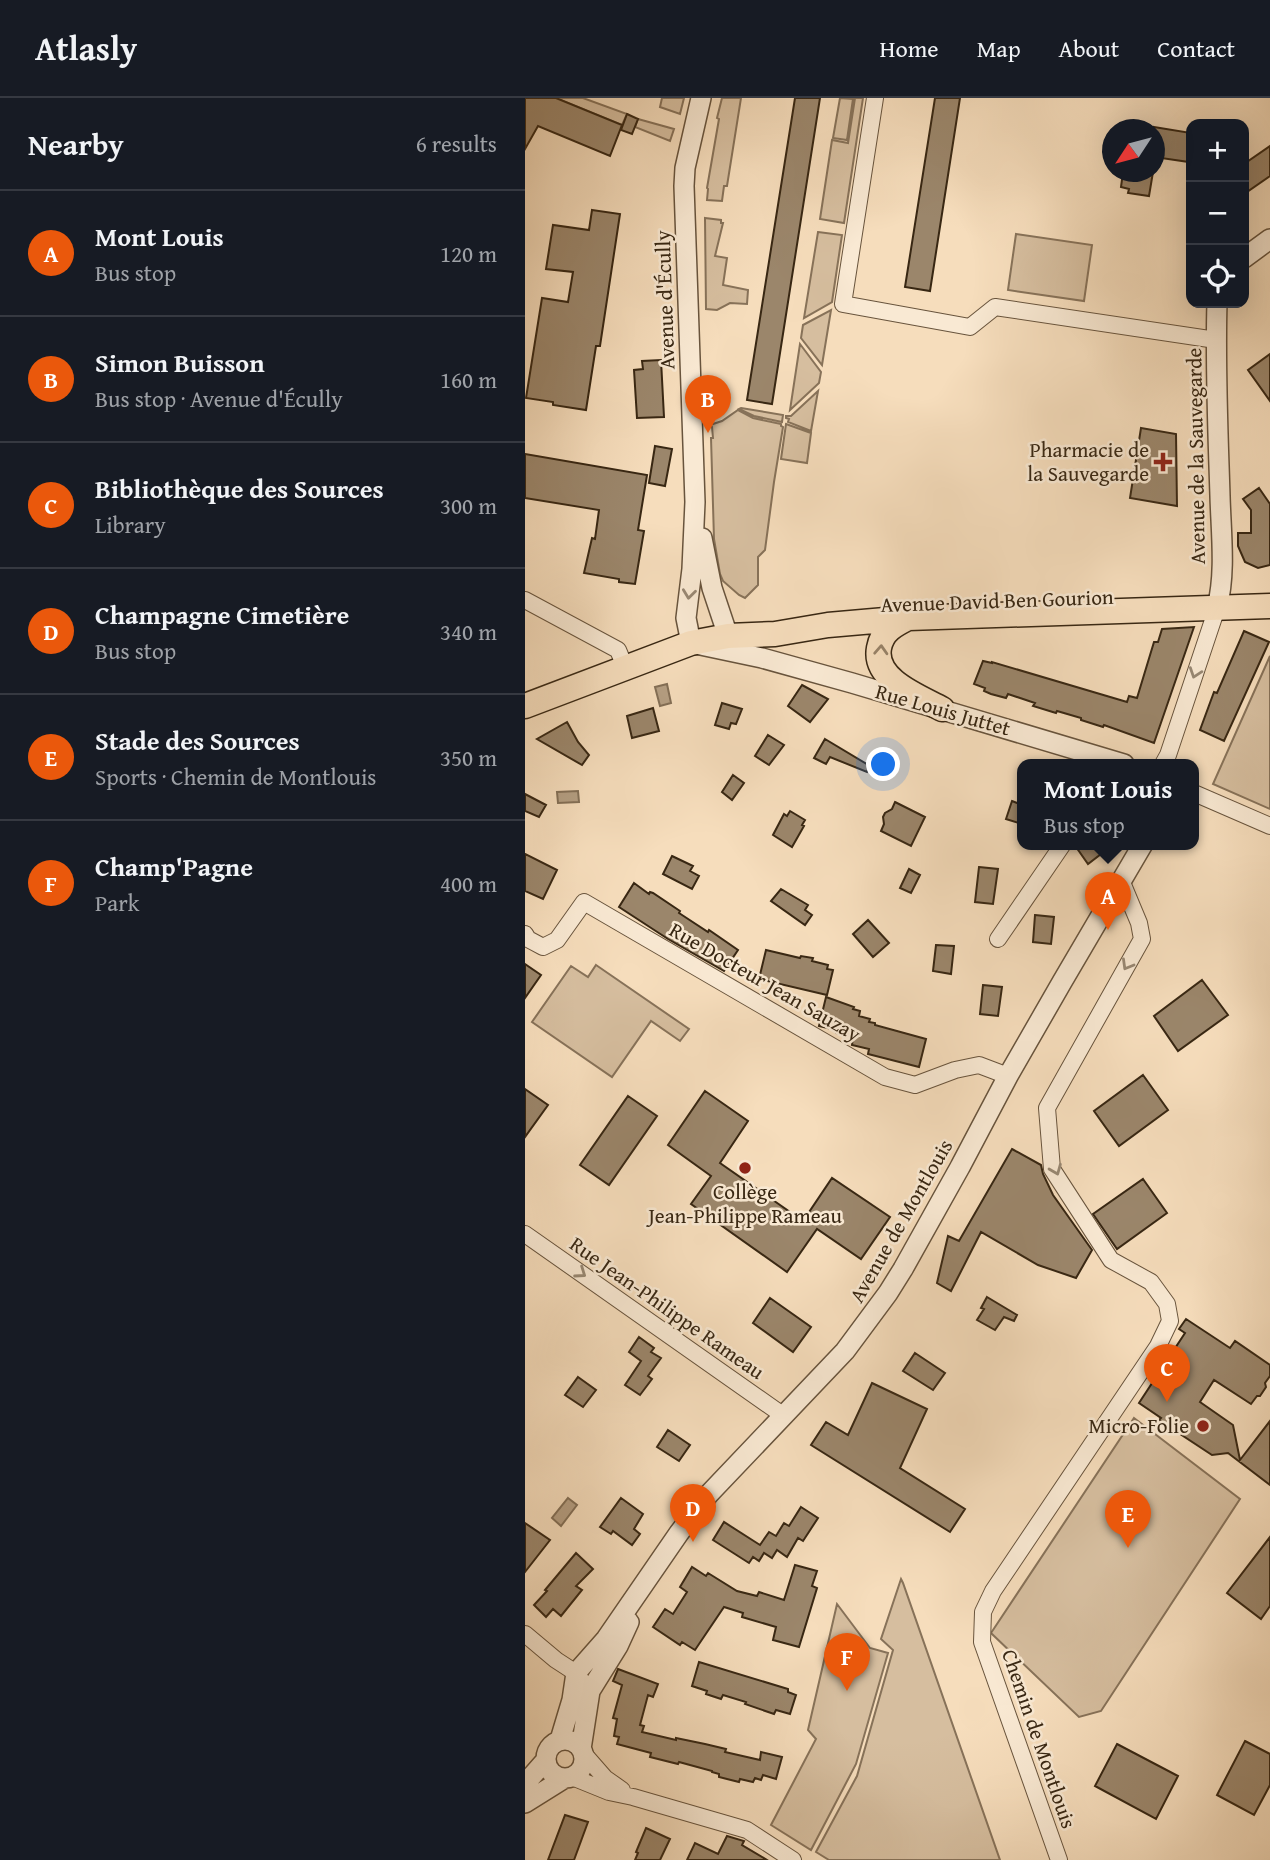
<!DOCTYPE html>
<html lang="en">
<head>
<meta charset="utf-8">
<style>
	body { margin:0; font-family:"Gentium Book Plus",serif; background:#20242c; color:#f1f3f6 }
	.controls { position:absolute; right:21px; top:21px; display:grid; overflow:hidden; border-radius:14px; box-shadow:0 7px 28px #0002 }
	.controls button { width:63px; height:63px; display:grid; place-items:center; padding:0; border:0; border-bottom:2px solid #363941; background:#171b24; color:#f1f3f6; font:35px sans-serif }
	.compass { position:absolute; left:577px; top:21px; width:63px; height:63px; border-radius:50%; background:#171b24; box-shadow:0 7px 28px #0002; rotate:234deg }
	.you { position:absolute; left:359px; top:667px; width:24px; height:24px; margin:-18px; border:5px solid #fff; border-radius:50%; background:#1a73e8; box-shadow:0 0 0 10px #1a73e833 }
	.badge { display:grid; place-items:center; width:46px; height:46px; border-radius:50%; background:#ea580c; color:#fff; font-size:23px; font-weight:700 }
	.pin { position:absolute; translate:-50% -58px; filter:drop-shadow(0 2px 4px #0008) }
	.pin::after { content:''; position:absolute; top:37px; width:24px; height:21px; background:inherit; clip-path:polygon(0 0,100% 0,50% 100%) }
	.popup { position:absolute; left:492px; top:661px; width:182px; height:91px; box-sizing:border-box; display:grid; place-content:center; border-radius:14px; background:#171b24; filter:drop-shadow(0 2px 5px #0005); font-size:23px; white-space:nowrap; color:#9ea1a6 }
	.popup b { font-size:26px; color:#f1f3f6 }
	.popup::after { content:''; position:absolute; left:50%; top:100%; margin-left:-14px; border:14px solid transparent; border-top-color:#171b24 }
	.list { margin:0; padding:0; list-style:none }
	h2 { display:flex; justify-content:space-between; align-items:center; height:91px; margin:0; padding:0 28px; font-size:30px }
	h2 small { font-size:23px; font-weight:400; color:#9ea1a6 }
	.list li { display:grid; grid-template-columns:46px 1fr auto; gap:21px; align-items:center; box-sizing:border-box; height:126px; padding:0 28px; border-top:2px solid #363941 }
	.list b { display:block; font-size:26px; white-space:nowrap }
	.list p { margin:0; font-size:23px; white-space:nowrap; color:#9ea1a6 }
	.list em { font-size:23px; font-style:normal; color:#9ea1a6 }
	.icon { flex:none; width:38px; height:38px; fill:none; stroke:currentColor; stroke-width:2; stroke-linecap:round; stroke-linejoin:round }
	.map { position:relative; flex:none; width:745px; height:1762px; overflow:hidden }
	header { display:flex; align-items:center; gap:42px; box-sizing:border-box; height:98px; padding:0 35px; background:#171b24; border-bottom:2px solid #363941 }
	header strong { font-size:33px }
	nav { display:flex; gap:38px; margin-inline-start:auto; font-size:24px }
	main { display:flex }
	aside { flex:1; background:#171b24 }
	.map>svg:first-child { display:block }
	.green { fill:#d6be9f; stroke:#877259; stroke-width:2 }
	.water { fill:#b59f83; stroke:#836f56; stroke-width:2 }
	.building { fill:#9b866b; stroke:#382713; stroke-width:2 }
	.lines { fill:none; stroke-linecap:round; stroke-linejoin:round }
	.minor-casing { stroke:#68543d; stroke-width:18 }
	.tertiary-casing { stroke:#68543d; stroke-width:22 }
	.primary-casing { stroke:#382713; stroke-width:27 }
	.minor { stroke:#f9e9d3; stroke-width:16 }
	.tertiary { stroke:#f9e9d3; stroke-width:19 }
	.primary { stroke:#f6ddbc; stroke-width:24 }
	.oneway { stroke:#988873 }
	.oneway2 { stroke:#978268 }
	.poi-dot { fill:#8f2418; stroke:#f9e9d3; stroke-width:2.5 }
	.labels { text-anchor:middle; stroke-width:5; stroke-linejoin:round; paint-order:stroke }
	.street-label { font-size:21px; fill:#382713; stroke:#f9e9d3 }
	.poi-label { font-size:21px; fill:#382713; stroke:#f9e9d3; text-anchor:end }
</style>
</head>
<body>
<header>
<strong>Atlasly</strong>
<nav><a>Home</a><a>Map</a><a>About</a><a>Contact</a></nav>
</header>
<main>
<aside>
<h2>Nearby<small>6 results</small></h2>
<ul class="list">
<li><span class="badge">A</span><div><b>Mont Louis</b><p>Bus stop</p></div><em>120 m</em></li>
<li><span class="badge">B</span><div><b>Simon Buisson</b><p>Bus stop · Avenue d'Écully</p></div><em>160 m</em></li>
<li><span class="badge">C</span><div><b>Bibliothèque des Sources</b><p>Library</p></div><em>300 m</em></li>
<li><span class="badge">D</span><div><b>Champagne Cimetière</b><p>Bus stop</p></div><em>340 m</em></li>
<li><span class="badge">E</span><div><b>Stade des Sources</b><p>Sports · Chemin de Montlouis</p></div><em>350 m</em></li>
<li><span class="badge">F</span><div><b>Champ'Pagne</b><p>Park</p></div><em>400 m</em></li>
</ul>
</aside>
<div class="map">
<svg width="745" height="1762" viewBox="0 0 745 1762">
	<rect width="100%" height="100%" fill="#f6ddbc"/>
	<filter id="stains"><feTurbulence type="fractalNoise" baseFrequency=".00286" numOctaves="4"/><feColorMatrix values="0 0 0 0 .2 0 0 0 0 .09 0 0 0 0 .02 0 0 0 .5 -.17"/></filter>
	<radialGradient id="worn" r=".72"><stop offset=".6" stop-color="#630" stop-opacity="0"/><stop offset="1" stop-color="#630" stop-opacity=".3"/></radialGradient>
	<path class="green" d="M 31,0 L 58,0 L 102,16 L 97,27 Z
		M 137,0 L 159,0 L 155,16 L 135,9 Z
		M 197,0 L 216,0 L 202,88 L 199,88 L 197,103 L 182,102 L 183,91 L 182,90 L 194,21 L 192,20 Z
		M 315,0 L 328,1 L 322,42 L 308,40 Z
		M 330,0 L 338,0 L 319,125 L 295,121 L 307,42 L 323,45 Z
		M 113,21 L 149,31 L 145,43 L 110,29 Z
		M 180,120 L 196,122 L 196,125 L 198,125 L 190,158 L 202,160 L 198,187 L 223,192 L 222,206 L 205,205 L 192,212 L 181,211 Z
		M 293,134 L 317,137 L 307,204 L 279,220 Z
		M 491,136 L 567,147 L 559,203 L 483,192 Z
		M 306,212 L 297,267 L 276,240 L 278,227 Z
		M 275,246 L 296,274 L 294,285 L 265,312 Z
		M 293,293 L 286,333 L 263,324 L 264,321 L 261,320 L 261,318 L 266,318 Z
		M 216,310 L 258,317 L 257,324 L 229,318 L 214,311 Z
		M 213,312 L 228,320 L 256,326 L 256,328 L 258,329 L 249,384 L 240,452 L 233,459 L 233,487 L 220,500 L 214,497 L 198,483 L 195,476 L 189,441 L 186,340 L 188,340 L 187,329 L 185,327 L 197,323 Z
		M 261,326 L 286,335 L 282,365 L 256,361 Z
		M 745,558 L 745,711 L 688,686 Z
		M 71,867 L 164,931 L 155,943 L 126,923 L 87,979 L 7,924 L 46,868 L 63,879 Z
		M 609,1320 L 715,1401 L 576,1613 L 554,1619 L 466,1535 Z
		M 376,1481 L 378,1485 L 475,1762 L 304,1762 L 291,1754 L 332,1678 L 368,1552 L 356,1541 Z
		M 312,1506 L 345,1550 L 363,1555 L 331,1666 L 286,1752 L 246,1727 L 291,1641 L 283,1632 Z"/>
	<path class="water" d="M 142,586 L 146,605 L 135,608 L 130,589 Z
		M 53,693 L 54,704 L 33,705 L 32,694 Z
		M 43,1400 L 52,1407 L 36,1428 L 27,1420 Z"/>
	<path class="building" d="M 0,0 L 31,0 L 97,27 L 85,58 L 13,28 L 0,51 Z
		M 270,0 L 295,0 L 247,306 L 222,302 Z
		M 410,0 L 435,0 L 405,193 L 380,189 Z
		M 102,16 L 113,21 L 107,36 L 96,32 Z
		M 629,29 L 666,35 L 664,64 L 629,59 Z
		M 745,48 L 745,78 L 719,96 L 719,66 Z
		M 598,74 L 628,74 L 624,98 L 603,95 L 604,91 L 596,89 Z
		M 67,112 L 95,116 L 75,248 L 71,248 L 61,312 L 28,307 L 28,304 L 1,300 L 17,200 L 43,204 L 48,174 L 21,171 L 28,127 L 64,132 Z
		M 745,256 L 745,303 L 723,272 Z
		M 136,262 L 139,319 L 112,320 L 109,272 L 118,271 L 117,263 Z
		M 616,330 L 651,336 L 652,408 L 605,400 Z
		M 130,348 L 147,351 L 140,388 L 124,385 Z
		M 0,356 L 122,377 L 113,432 L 119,433 L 110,486 L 94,484 L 94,481 L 59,475 L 67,440 L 70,441 L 74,412 L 0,400 Z
		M 734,390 L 745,406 L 745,467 L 733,470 L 720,464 L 713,448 L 713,435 L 726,435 L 726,412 L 718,401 Z
		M 669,529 L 629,645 L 579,627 L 578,629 L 556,622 L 556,620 L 532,613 L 531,615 L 508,608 L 510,605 L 483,596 L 481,600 L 466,596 L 459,593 L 460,590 L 449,586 L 458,563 L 467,565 L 467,564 L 602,604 L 604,598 L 612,600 L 629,544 L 633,544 L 637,531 Z
		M 719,533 L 744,544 L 699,643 L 675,632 L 689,594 L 692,595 Z
		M 277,587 L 303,601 L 285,624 L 263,608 Z
		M 197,605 L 217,611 L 211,626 L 206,625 L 204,631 L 190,627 Z
		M 128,610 L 134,633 L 107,640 L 102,618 Z
		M 42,624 L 53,644 L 64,657 L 57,667 L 12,641 Z
		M 243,637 L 259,647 L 244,667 L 230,658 Z
		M 300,641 L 345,668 L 342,674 L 305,659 L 301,666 L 289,660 Z
		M 208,677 L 219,685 L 207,702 L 197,694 Z
		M 0,696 L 21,707 L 14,719 L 0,713 Z
		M 487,703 L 497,707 L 497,726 L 481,721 Z
		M 370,704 L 400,719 L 386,748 L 356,733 L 359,726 L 358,719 L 360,715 L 367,711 Z
		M 265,713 L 280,722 L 277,727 L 279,728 L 267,749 L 248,737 L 259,716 L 262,718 Z
		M 549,746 L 569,746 L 576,756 L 563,766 Z
		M 0,756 L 32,772 L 18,801 L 0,793 Z
		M 147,758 L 168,768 L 165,773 L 174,778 L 167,791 L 138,776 Z
		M 454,769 L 473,771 L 468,806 L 450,804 Z
		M 384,771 L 395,777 L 386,795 L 375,790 Z
		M 109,785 L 124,796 L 125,794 L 128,795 L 155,813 L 154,815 L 183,834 L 184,832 L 213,852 L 199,873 L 143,841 L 94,809 Z
		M 256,791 L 283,807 L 280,812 L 287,817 L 280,827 L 246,803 Z
		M 510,817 L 529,819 L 526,846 L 508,844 Z
		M 343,822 L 364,845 L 348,859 L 328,836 Z
		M 411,847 L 429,848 L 426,876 L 408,873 Z
		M 241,852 L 275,860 L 276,858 L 288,860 L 287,863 L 303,867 L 302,871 L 308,872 L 302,897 L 234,881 Z
		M 0,866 L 16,877 L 0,900 Z
		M 677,882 L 703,917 L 653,953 L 629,918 Z
		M 458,887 L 477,889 L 473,918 L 455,916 Z
		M 301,899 L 329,909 L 328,911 L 335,913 L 334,918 L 345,921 L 344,924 L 350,925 L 350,927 L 401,941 L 394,969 L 343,956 L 344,951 L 327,947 L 328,939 L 311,935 L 311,932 L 294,928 Z
		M 618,977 L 643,1012 L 594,1048 L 569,1013 Z
		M 0,991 L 23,1007 L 0,1039 Z
		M 180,993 L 223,1023 L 195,1065 L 278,1123 L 307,1080 L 365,1119 L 336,1161 L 292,1131 L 262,1174 L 166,1106 L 186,1078 L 143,1047 Z
		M 103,998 L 132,1018 L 84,1087 L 55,1067 Z
		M 487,1051 L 516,1067 L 518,1076 L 528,1097 L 567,1152 L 551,1180 L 513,1167 L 456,1134 L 426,1193 L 412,1185 L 423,1138 L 434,1143 Z
		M 618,1081 L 642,1115 L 592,1151 L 568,1116 Z
		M 462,1199 L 492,1217 L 489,1223 L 479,1219 L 470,1232 L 452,1222 L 459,1211 L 456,1210 Z
		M 245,1200 L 286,1229 L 268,1254 L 228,1225 Z
		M 661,1221 L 705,1250 L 710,1243 L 745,1267 L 745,1278 L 740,1285 L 741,1289 L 735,1298 L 732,1298 L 726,1306 L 689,1282 L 675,1304 L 708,1327 L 715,1362 L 745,1323 L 745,1387 L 703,1355 L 687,1357 L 634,1322 L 636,1320 L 614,1305 L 660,1235 L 654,1231 Z
		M 114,1239 L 129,1250 L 126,1254 L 136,1260 L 123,1278 L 127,1281 L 115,1297 L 100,1287 L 116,1263 L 104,1254 Z
		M 390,1255 L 420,1275 L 408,1292 L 378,1273 Z
		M 53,1279 L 71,1292 L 58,1309 L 40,1297 Z
		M 347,1285 L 402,1311 L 375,1370 L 440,1411 L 425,1434 L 286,1347 L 301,1324 L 323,1337 Z
		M 143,1332 L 165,1347 L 154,1363 L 132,1349 Z
		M 96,1400 L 118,1416 L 109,1431 L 115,1436 L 107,1447 L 88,1433 L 86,1436 L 75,1429 Z
		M 276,1409 L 293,1420 L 278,1443 L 273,1440 L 262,1459 L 252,1452 L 247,1460 L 239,1455 L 234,1463 L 228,1459 L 224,1465 L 188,1442 L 199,1424 L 235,1447 L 244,1434 L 251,1438 L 259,1425 L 264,1428 Z
		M 0,1425 L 25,1442 L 0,1474 Z
		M 745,1439 L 745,1508 L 736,1521 L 702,1495 Z
		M 51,1455 L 68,1471 L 51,1488 L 57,1492 L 36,1518 L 28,1511 L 21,1519 L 9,1507 L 22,1493 L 20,1492 Z
		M 270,1467 L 292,1473 L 287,1488 L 292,1490 L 274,1549 L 248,1542 L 251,1529 L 217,1519 L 218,1515 L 199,1509 L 170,1552 L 157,1544 L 155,1547 L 128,1529 L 140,1511 L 148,1516 L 162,1494 L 155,1489 L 167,1469 L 181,1478 L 183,1475 L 212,1493 L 232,1498 L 234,1494 L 259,1502 Z
		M 174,1564 L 263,1591 L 263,1594 L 271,1597 L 265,1616 L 251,1612 L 249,1616 L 220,1606 L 221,1604 L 198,1597 L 196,1601 L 181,1596 L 182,1593 L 167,1588 Z
		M 93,1571 L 133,1586 L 128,1599 L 123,1597 L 115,1627 L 119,1628 L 117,1634 L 151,1642 L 151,1640 L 180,1646 L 201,1651 L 200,1654 L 235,1662 L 236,1654 L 257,1659 L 251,1681 L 238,1677 L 236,1682 L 230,1680 L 228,1684 L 215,1681 L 214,1684 L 194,1679 L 194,1676 L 187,1674 L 187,1673 L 154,1664 L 153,1666 L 125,1659 L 126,1655 L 92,1646 L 94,1639 L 89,1638 L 92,1621 L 88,1620 L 97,1587 L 88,1583 Z
		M 720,1643 L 745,1656 L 745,1687 L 729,1717 L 692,1697 Z
		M 592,1646 L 653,1678 L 631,1721 L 570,1688 Z
		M 40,1717 L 63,1724 L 49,1762 L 23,1762 Z
		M 121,1730 L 145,1741 L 135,1762 L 110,1762 L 113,1755 L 111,1754 Z
		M 202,1738 L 219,1743 L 217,1747 L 242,1762 L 162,1762 L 170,1745 L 193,1756 Z"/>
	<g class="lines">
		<g class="minor-casing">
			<path id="minor" d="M 350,0 L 318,206 L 445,229 L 470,209 L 691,242
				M 0,502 L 93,552 L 100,569
				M 638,666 L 643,657 L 692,510
				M 669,695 L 745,728
				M 0,836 L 3,841 L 18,849 L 32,842 L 59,804 L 360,979 L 390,987 L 430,972 L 454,967 L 483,978
				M 473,841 L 538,746
				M 0,1136 L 259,1318
				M 0,1536 L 31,1562 L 51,1575 L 57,1583
				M 59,1656 L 80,1680 L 97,1692
				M 47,1679 L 84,1694 L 108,1699 L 222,1732 L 268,1762
				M 534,1762 L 457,1544 L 458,1514 L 468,1493 L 633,1248 L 645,1223 L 642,1206 L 626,1184 L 586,1162 L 527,1071 L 522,1010 L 617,841 L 614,825 L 596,782"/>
		</g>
		<g class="tertiary-casing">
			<path id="tertiary" d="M 176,0 L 160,70 L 159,88 L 170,404 L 167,471 L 161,520 L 166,545 L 237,560 L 327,585 L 599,666
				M 719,160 L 745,141
				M 692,205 C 690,269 693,334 695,398 C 696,435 701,474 692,510
				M 177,440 L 187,490 L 203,538 L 212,544
				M 35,1642 L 47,1602 L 51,1575 L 81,1541 L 154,1435 L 183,1397 L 320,1253 L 363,1195 L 378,1171 L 435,1069 L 483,978 L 537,884 L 618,746
				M21 1661a19 19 0 1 1 38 0a19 19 0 1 1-38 0Z
				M 56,1651 L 65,1593 L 93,1548 L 104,1524
				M 0,1686 L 21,1662
				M 0,1705 L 40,1680"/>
		</g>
		<g class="primary-casing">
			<path id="primary" d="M 383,520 C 369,527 357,533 354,550 C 348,582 395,599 417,611
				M 0,608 L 166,545 L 203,538 L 250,536 L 303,527 L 383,520 L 745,508"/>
		</g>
		<use href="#minor" class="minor"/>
		<use href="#tertiary" class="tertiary"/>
		<use href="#primary" class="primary"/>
	</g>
	<defs><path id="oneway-chevron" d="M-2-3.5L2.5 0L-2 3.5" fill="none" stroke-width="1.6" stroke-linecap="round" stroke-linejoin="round" transform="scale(1.75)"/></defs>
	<g class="oneway">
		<use href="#oneway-chevron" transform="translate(164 496) rotate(97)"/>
		<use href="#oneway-chevron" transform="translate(670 575) rotate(109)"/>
		<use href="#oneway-chevron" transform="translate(602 867) rotate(120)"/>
		<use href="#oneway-chevron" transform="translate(531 1072) rotate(68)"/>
		<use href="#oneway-chevron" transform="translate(56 1175) rotate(35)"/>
	</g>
	<use class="oneway2" href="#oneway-chevron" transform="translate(356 552) rotate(-87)"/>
	<g class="poi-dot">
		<path d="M634.5 353.5h7v7h7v7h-7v7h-7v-7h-7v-7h7z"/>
		<circle cx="220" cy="1070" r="7"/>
		<circle cx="678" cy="1328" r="7"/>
	</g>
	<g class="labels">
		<g class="street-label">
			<text transform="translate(140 202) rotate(-92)" y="7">Avenue d'Écully</text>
			<text transform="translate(671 358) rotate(-91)" y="7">Avenue de la Sauvegarde</text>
			<text transform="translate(472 503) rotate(-2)" y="7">Avenue David Ben Gourion</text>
			<text transform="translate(418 612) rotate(16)" y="7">Rue Louis Juttet</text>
			<text transform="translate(240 884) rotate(30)" y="7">Rue Docteur Jean Sauzay</text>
			<text transform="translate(376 1123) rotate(-60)" y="7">Avenue de Montlouis</text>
			<text transform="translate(142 1210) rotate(35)" y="7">Rue Jean-Philippe Rameau</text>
			<text transform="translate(514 1641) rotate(71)" y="7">Chemin de Montlouis</text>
		</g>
		<g class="poi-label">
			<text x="624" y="359">Pharmacie de<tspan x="624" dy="24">la Sauvegarde</tspan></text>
			<text x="220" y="1101" text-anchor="middle">Collège<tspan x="220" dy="24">Jean-Philippe Rameau</tspan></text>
			<text x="664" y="1335">Micro-Folie</text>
		</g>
	</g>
	<rect width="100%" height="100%" filter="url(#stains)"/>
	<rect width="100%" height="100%" fill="url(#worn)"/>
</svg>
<div class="controls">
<button>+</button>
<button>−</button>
<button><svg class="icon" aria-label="locate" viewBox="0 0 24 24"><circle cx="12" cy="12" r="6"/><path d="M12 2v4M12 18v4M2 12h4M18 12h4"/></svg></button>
</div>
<svg class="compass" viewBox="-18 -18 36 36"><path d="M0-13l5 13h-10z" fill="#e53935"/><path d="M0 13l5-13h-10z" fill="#9ea1a6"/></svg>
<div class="you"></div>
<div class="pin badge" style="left:583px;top:832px">A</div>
<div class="popup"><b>Mont Louis</b>Bus stop</div>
<div class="pin badge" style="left:183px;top:335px">B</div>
<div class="pin badge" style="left:642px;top:1304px">C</div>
<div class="pin badge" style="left:168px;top:1444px">D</div>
<div class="pin badge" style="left:603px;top:1450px">E</div>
<div class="pin badge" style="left:322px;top:1593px">F</div>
</div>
</main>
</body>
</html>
